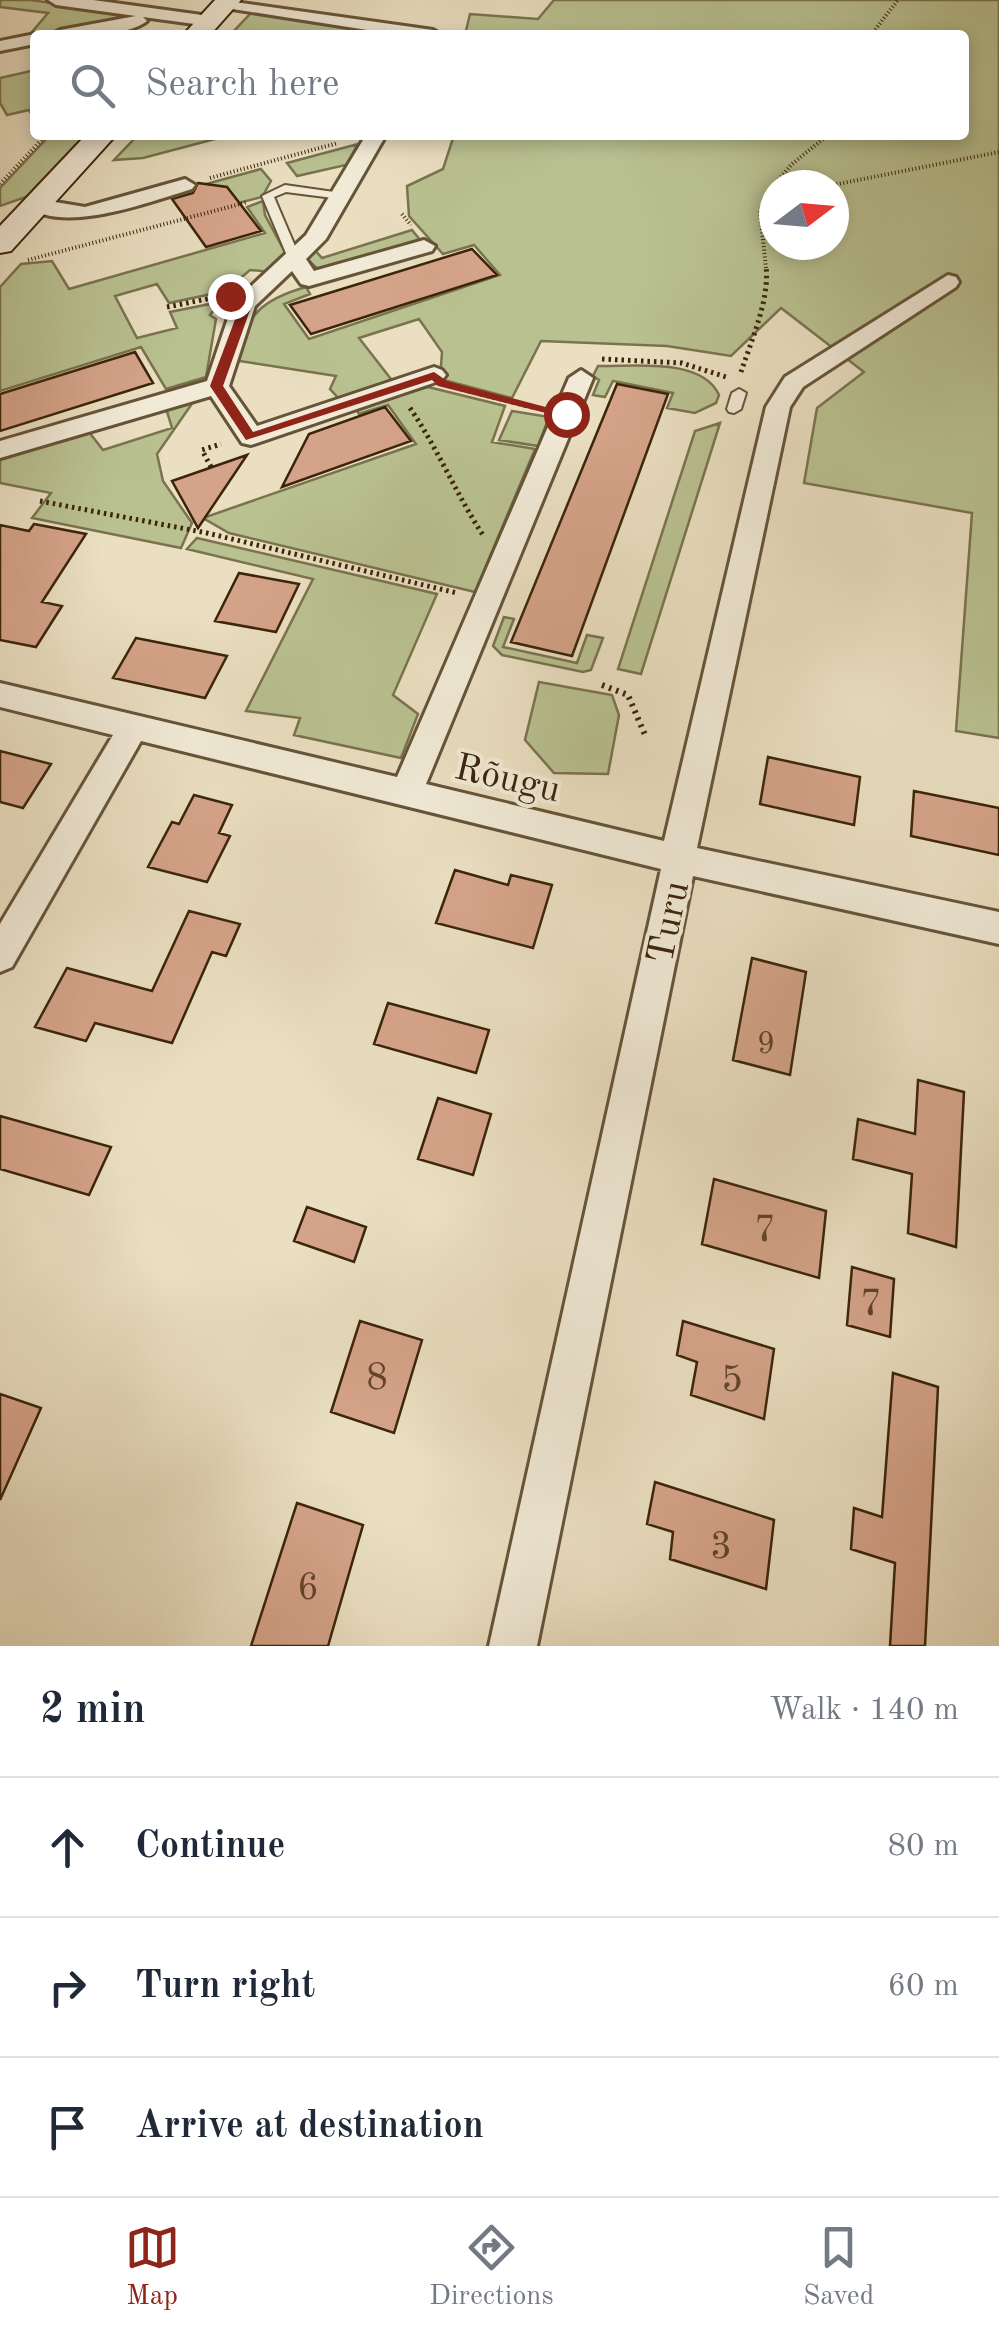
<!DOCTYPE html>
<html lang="en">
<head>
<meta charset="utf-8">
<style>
	body { margin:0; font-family:"Old Standard TT",serif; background:#f2f2f3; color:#1f2937 }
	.compass { position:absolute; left:759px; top:170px; width:90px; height:90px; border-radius:50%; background:#fff; box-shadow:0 5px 15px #0003; rotate:74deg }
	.stop { position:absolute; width:30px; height:30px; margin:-22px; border:8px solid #8f2418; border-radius:50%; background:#fff }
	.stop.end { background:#8f2418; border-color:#fff; box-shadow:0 2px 10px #0008 }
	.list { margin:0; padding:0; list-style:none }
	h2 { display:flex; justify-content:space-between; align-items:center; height:130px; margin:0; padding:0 40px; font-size:42px }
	h2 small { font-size:32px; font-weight:400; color:#747a83 }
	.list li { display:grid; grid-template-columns:65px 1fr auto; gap:30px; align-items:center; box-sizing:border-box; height:140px; padding:0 40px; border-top:2px solid #e0e1e3 }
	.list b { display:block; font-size:38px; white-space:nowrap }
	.list em { font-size:32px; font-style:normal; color:#747a83 }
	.icon { flex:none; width:55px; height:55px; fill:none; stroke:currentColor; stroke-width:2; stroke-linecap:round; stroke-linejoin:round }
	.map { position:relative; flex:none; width:999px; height:1646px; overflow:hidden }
	.search { position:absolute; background:#fff; box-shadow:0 5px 15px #0003; left:30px; right:30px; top:30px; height:110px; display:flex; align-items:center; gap:25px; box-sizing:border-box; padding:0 35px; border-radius:10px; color:#747a83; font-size:38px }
	.sheet { height:550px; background:#fff }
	nav { display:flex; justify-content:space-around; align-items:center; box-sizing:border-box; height:140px; border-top:2px solid #e0e1e3; background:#fff; font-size:28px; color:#747a83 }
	nav a { display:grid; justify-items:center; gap:5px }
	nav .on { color:#8f2418 }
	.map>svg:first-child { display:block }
	.green { fill:#b9c191; stroke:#7a734e; stroke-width:2.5; fill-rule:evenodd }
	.building { fill:#d5a389; stroke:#3a250b; stroke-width:2.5 }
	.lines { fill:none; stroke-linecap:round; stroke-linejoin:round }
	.lane-casing { stroke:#665438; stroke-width:4 }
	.street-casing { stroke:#665438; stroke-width:6 }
	.secondary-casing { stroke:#3a250b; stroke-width:4 }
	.path-far2 { stroke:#3a250b; stroke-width:4; stroke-dasharray:1 2.5; stroke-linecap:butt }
	.path-far1 { stroke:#3a250b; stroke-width:5; stroke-dasharray:2.5 4; stroke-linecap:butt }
	.path { stroke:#3a250b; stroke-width:6; stroke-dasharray:2.5 5; stroke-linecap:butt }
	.lane { fill:#f1ead7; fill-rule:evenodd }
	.street { fill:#f1ead7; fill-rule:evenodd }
	.secondary { fill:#f1ead7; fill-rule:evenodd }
	.route { fill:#8f2418 }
	.labels { text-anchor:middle; stroke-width:8; stroke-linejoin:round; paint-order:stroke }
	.number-label { font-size:32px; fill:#61442a }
	.street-label { font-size:38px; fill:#3a250b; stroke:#f1ead7 }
	.near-number-label { font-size:38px; fill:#61442a }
</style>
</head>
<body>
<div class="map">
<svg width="999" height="1646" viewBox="0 0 999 1646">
	<rect width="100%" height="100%" fill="#eadfc1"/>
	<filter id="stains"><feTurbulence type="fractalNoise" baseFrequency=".002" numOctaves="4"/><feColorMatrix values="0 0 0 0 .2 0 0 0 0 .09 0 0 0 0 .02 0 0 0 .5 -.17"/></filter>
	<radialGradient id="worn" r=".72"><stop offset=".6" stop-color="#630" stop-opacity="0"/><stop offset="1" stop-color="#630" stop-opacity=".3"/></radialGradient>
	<path class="green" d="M 0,0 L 30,0 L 141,15 L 139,19 L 37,35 L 32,32 L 48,13 L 0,7 Z
		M 554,0 L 999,0 L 999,738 L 956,731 L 972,513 L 804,483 L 817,408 L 864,372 L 781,308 L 731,356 L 667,346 L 541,341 L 512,398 L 440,379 L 442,352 L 419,319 L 359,338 L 394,383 L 341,401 L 330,389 L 336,376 L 233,360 C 249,314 260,300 306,287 L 310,294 L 284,304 L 309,339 L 500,275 L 474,245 L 443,254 L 409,216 L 407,186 L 443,169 L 454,135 L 964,135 L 964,35 L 465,35 L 470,14 L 538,19 ZM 774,185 L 834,185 L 834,245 L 774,245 Z
		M 251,13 L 409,35 L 230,35 Z
		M 35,70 L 35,121 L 29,110 L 7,115 L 0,103 L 0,78 Z
		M 50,135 L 85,135 L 26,197 L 0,206 L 0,188 Z
		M 138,135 L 230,135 L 143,158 L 114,160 Z
		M 358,144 L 346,165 L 297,176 L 287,163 Z
		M 261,169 L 271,181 L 262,197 L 210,210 L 195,187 Z
		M 263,201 L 265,215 L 286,254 L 272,272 L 250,270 L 225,291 L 169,303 L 157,284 L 115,296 L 137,338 L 177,328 L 170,312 L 220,302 L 210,315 L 216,319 L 206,377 L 166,389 L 141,347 L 0,391 L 0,287 L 21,264 L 52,261 L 69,289 L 265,233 L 247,207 Z
		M 412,230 L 421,241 L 319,270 L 308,260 L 313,248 L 322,258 Z
		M 598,366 C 633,367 702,357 719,395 L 716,403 L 695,413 L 667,408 L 673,393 L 613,381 L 605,397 L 593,395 L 599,380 L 593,376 Z
		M 428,387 L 505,406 L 492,442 L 535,449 L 475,592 L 229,533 L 203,518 L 416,444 L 388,405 L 359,414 L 356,409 Z
		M 198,395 L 157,454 L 163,481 L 192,523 L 181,548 L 32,518 L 51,493 L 0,483 L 0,460 L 89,432 L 103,450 L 172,428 L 165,405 Z
		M 512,411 L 549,417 L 538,446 L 499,440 Z
		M 720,423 L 641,674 L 618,669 L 695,431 Z
		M 197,538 L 437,594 L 393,695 L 418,714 L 401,758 L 294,735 L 300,718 L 246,711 L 313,579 L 187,549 Z
		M 504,617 L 514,619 L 503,647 L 577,663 L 587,635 L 603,638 L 591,670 L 583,672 L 502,655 L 493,646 Z
		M 539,682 L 612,695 L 619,715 L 608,774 L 554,773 L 525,740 Z"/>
	<path class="building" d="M 198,183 L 227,187 L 261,231 L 206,247 L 172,199 L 193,193 Z
		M 472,249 L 497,275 L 311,334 L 290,305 Z
		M 135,352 L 153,383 L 0,431 L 0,394 Z
		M 617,384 L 668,394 L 572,656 L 511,642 Z
		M 385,407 L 411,441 L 282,487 L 309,434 Z
		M 247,455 L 198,528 L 172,481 Z
		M 34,524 L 86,534 L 42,602 L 62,606 L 36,647 L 0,640 L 0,525 L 29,531 Z
		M 239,573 L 299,584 L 276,632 L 215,621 Z
		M 136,638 L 227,656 L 205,698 L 113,678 Z
		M 0,751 L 51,764 L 23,808 L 0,802 Z
		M 768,757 L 860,777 L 854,825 L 760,804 Z
		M 914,791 L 999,808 L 999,855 L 911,836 Z
		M 194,795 L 232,805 L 219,833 L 230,836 L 207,882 L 148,867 L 172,822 L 179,824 Z
		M 455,870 L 508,885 L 511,875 L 552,885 L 533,948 L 436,923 Z
		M 189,911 L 240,924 L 226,956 L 212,952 L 172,1043 L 95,1023 L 86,1041 L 35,1027 L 67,968 L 152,991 Z
		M 752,958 L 806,972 L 790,1075 L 733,1060 Z
		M 388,1003 L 489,1030 L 476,1073 L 374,1044 Z
		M 918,1080 L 964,1092 L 956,1247 L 908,1233 L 912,1174 L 853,1159 L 858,1119 L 915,1134 Z
		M 438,1098 L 491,1114 L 473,1175 L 418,1159 Z
		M 0,1116 L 111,1147 L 89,1195 L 0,1169 Z
		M 714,1179 L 826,1211 L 819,1278 L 702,1244 Z
		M 307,1207 L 366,1227 L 354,1262 L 294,1241 Z
		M 852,1267 L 894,1279 L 890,1337 L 847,1325 Z
		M 360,1321 L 422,1340 L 394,1433 L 331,1412 Z
		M 683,1321 L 774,1349 L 764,1419 L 691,1395 L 697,1362 L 677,1355 Z
		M 893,1373 L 938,1387 L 925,1646 L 890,1646 L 895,1563 L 851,1549 L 854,1508 L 882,1517 Z
		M 0,1394 L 41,1408 L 0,1500 Z
		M 655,1482 L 774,1520 L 766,1589 L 670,1559 L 673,1532 L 647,1524 Z
		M 297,1503 L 363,1525 L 328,1646 L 251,1646 Z"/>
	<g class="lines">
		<g class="lane-casing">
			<path id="lane" d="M 285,185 L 341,193 L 347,196 L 341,199 L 286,192 L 274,197 L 300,258 L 294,262 L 288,258 L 262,196 Z
				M 739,389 L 746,393 L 741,409 L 734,413 L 729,412 L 727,409 L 732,393 Z"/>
		</g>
		<g class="street-casing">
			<path id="street" d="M 48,0 L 93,0 L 209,16 L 218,21 L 209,26 L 143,17 L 147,21 C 124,38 79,35 51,35 L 60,30 L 136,16 L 56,5 Z
				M 220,0 L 433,30 L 442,35 L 399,35 L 226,8 L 220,7 Z
				M 35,34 L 40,35 L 35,35 L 35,44 L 0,51 L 0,41 Z
				M 366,135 L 386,135 L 326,239 L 306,259 L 314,271 L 424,240 L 435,246 L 432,251 L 309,286 L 301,284 L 292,271 L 255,306 L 229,386 L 257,426 L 434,367 L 442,370 L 446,375 L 442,380 L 251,445 L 242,443 L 211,396 L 0,458 L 0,441 L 207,381 L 233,303 L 306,235 Z
				M 185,179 L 195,185 L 192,189 C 152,201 61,236 27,205 L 37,199 L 85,207 Z
				M 948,275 L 956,277 L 959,282 L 956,287 L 803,387 L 790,407 L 697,848 L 999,912 L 999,944 L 693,876 L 537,1646 L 489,1646 L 661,869 L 141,741 L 12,967 L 0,972 L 0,924 L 113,735 L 0,707 L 0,683 L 397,777 L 569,378 L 581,370 L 593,378 L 426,784 L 664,841 L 766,407 L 785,377 Z"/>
		</g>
		<g class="secondary-casing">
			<path id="secondary" d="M 215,0 L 241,0 L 210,35 L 183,35 Z
				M 86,135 L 116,135 L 11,251 L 0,253 L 0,226 Z"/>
		</g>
		<path class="path-far2" d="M 871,35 L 898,0
			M 210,178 L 338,143
			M 0,184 L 46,135
			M 774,185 L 792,164 L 828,135
			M 833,185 L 999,152
			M 402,214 L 411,225
			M 28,260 L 248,202
			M 766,268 L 760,211 L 774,186"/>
		<path class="path-far1" d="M 167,307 L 217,297
			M 602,359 L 682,363 L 726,377
			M 741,372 C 752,339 770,298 766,266
			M 461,389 L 536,408
			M 410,408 C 438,449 456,494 483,535
			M 211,467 L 202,450 L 221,444
			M 40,501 L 207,533 L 457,593"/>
		<path class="path" d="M 602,685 L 628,695 L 645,735"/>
		<use href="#lane" class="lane"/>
		<use href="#street" class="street"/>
		<use href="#secondary" class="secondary"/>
	</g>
	<path class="route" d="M 230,292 L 254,299 L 223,386 L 253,432 L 434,372 L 447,381 L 572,414 L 566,418 L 438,386 L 432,380 L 246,440 L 210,386 L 242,301 L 226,298 Z"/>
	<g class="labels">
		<g class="number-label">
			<text x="766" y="1053">9</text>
		</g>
		<g class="street-label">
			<text transform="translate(508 777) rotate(13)" y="13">Rõugu</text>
			<text transform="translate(667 922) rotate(-78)" y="13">Turu</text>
		</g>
		<g class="near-number-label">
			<text x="765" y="1241">7</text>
			<text x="871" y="1315">7</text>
			<text x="377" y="1389">8</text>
			<text x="732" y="1391">5</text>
			<text x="721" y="1558">3</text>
			<text x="308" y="1599">6</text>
		</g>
	</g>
	<rect width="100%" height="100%" filter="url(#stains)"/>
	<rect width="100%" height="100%" fill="url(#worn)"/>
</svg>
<svg class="compass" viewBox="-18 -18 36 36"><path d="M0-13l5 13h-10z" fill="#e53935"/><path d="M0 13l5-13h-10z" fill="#747a83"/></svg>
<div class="stop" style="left:566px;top:414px"></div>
<div class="stop end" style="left:230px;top:296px"></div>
<div class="search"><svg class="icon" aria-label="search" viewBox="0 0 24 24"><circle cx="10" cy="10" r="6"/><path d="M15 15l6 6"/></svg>Search here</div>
</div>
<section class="sheet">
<h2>2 min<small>Walk · 140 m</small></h2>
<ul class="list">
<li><svg class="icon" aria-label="ahead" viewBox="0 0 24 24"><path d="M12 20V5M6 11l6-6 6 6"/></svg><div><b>Continue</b></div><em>80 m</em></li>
<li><svg class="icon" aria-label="right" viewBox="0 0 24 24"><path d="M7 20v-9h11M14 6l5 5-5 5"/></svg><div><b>Turn right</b></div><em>60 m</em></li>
<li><svg class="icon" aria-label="arrive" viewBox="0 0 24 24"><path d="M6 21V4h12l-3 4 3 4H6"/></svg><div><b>Arrive at destination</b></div></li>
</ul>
</section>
<nav>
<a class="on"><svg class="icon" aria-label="map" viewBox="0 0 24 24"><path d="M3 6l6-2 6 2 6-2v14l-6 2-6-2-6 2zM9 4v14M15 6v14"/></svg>Map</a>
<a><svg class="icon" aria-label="directions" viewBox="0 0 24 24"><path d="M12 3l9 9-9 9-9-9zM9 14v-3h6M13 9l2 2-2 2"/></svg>Directions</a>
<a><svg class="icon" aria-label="saved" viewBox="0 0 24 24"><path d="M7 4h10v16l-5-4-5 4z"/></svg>Saved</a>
</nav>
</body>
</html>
